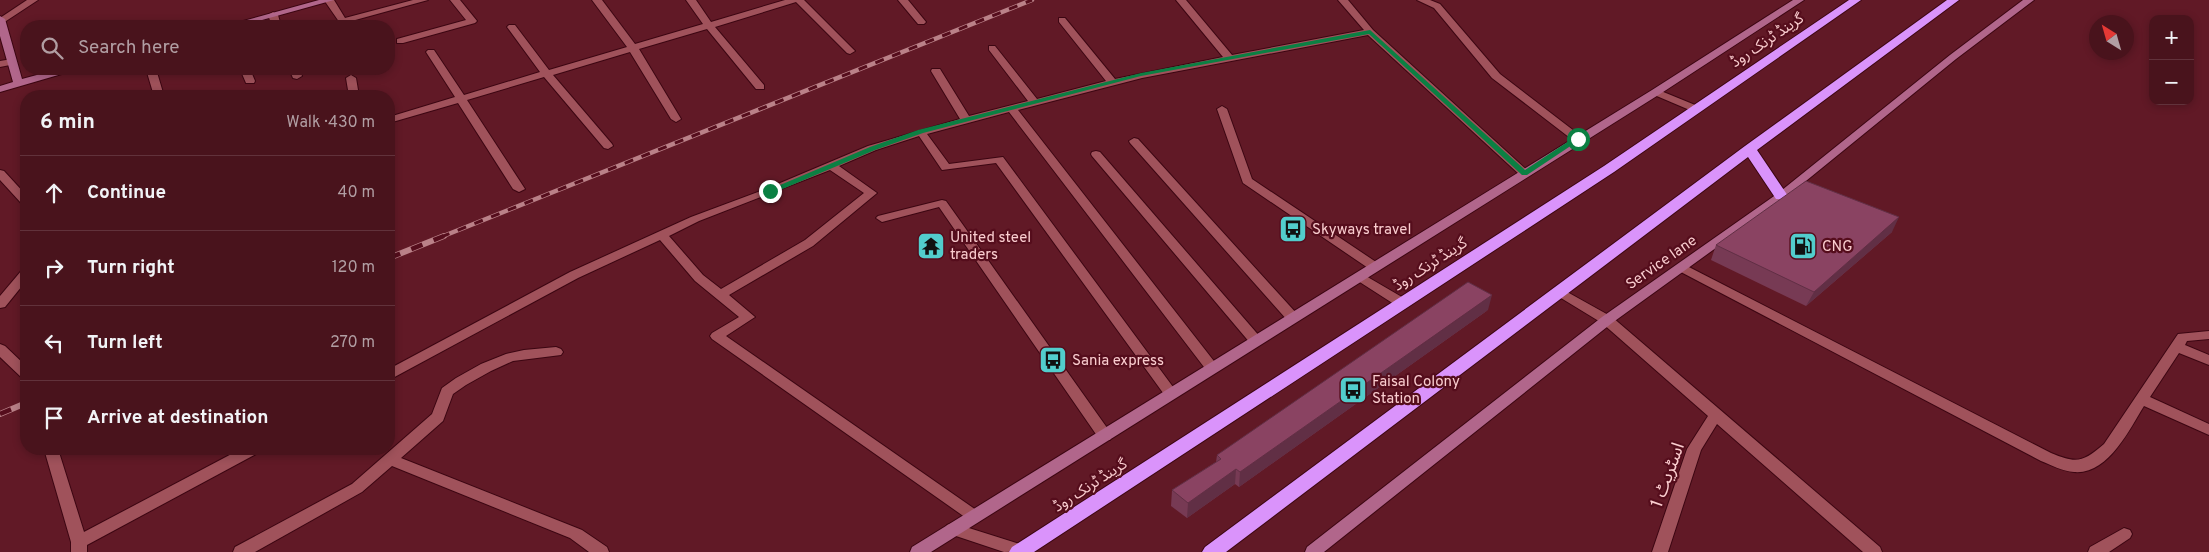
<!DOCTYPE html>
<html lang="en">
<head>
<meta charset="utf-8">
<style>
	body { margin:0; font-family:Overpass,"Noto Sans Arabic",sans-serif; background:#532029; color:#f1f3f6 }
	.controls { position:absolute; right:15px; top:15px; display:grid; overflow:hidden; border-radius:10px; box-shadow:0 2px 8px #0003 }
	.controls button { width:45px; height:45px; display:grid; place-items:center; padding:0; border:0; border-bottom:1px solid #61323b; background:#49131c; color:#f1f3f6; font:25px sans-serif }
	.compass { position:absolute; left:2089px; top:15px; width:45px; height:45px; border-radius:50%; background:#49131c; box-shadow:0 2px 8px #0003; rotate:323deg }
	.stop { position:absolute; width:15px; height:15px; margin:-11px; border:4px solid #0b8043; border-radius:50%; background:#fff }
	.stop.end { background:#0b8043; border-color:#fff; box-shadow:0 1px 5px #0008 }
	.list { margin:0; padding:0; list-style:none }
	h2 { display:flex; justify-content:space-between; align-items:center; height:65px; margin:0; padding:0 20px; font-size:21px }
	h2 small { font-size:16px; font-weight:400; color:#b19ea3 }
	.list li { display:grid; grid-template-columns:32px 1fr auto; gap:15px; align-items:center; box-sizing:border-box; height:75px; padding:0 20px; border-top:1px solid #61323b }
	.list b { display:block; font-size:19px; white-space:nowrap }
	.list em { font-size:16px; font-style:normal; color:#b19ea3 }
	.icon { flex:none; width:28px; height:28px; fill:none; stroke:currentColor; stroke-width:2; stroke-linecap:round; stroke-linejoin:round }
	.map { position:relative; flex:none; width:2209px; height:552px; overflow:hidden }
	.search { position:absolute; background:#49131c; box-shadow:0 2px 8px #0003; left:20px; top:20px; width:375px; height:55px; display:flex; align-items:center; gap:12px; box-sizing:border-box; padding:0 18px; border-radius:20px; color:#b19ea3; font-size:19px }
	.panel { position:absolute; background:#49131c; box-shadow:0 2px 8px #0003; left:20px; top:90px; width:375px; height:365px; border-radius:20px }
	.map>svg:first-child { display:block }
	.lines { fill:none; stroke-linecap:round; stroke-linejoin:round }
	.street-casing { stroke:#3c0612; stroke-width:2 }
	.secondary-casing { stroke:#3c0612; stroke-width:2 }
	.highway-casing { stroke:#3c0612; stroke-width:2 }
	.street { fill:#a0525b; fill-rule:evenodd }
	.secondary { fill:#b1668b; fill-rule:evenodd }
	.highway { fill:#da93fb; fill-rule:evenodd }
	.rail-far1-casing { stroke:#ba8188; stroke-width:4.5 }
	.rail-casing { stroke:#ba8188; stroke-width:6 }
	.rail-far1 { stroke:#550d1c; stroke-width:3; stroke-dasharray:9; stroke-linecap:butt }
	.rail { stroke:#550d1c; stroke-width:4.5; stroke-dasharray:12; stroke-linecap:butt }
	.wall { fill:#773a54 }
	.shaded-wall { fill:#612f45 }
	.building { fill:#8a4362; stroke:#612f45 }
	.route { fill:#0b8043 }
	.labels { text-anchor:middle; stroke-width:4.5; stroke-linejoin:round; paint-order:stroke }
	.street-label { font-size:15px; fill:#facdcf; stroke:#550d1c }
	.poi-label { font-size:15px; fill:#facdcf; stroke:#550d1c; text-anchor:start }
	.near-street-label { font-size:18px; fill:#facdcf; stroke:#550d1c }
</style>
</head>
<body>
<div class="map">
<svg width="2209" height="552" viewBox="0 0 2209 552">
	<rect width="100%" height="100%" fill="#611926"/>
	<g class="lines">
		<g class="street-casing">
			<path id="street" d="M 27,0 L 38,0 L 0,25 L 0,18 Z
				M 324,0 L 334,0 L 345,18 L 413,0 L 428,0 L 348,22 L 350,26 L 342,26 Z
				M 450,0 L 460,0 L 477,21 L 475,23 L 403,43 L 397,43 L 397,39 L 466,20 Z
				M 592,0 L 602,0 L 635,44 L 703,24 L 686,0 L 696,0 L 711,22 L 785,0 L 804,0 L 855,51 L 850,54 L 847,53 L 796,2 L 715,27 L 764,85 L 764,89 L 756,89 L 707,29 L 639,49 L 681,119 L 676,122 L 671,119 L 630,52 L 553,75 L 612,144 L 613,146 L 608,149 L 604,148 L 544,77 L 467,100 L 525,189 L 519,192 L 513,189 L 458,103 L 389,123 L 389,117 L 455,97 L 426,52 L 428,50 L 434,50 L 464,95 L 540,72 L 507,27 L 509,25 L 515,25 L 549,70 L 627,47 Z
				M 898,0 L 908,0 L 926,22 L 924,24 L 918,24 Z
				M 1176,0 L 1186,0 L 1232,55 L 1364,30 L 1338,0 L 1348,0 L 1373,30 L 1530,173 L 1524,176 L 1520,175 L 1368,35 L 1142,78 L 1018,110 L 1217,365 L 1219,368 L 1217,371 L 1207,371 L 1009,112 L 927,134 L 949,164 L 1003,157 L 1176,391 L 1178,394 L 1176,397 L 1166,397 L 996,163 L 942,170 L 919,136 L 876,150 L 839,166 L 877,193 L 813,246 L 729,295 L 755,317 L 726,336 L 979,512 L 982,516 L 979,520 L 974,522 L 969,520 L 712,339 L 710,336 L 712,333 L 739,317 L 695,281 L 660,240 L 578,278 L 389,380 L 389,369 L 570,272 L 691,217 L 766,189 L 868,146 L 960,119 L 931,71 L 932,69 L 940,69 L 969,116 L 1028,101 L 989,50 L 989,46 L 995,46 L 1037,99 L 1106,81 L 1059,22 L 1059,18 L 1065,18 L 1115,79 L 1223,57 ZM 830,170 L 864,193 L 805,240 L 721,289 L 703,275 L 669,236 L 699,221 Z
				M 1417,0 L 1430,0 L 1440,4 L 1500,74 L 1582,137 L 1583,139 L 1582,141 L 1574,141 L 1492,78 L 1434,8 Z
				M 273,12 L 278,15 L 281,26 L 272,26 L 268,15 Z
				M 12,59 L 15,60 L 15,64 L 0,67 L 0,61 Z
				M 146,69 L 156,69 L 164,96 L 154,96 Z
				M 240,69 L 250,69 L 255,81 L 254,83 L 246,83 Z
				M 289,69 L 299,69 L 302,76 L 297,79 L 293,78 Z
				M 351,75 L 356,78 L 359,96 L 349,96 L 346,78 Z
				M 1656,89 L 1700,107 L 1701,109 L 1700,111 L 1692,111 L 1652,94 L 1651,92 Z
				M 1222,106 L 1227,109 L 1252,179 L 1379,264 L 1381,267 L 1379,270 L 1371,270 L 1243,183 L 1217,109 Z
				M 1134,138 L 1138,139 L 1298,315 L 1300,318 L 1298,321 L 1288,321 L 1130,143 L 1129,141 Z
				M 1096,151 L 1100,152 L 1261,338 L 1263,341 L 1261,344 L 1251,344 L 1092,156 L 1091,154 L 1092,152 Z
				M 0,170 L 4,171 L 26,195 L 26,205 L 22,204 L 0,180 Z
				M 942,200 L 946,201 L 1110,432 L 1112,436 L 1110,440 L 1100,440 L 939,207 L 882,222 L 876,218 L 878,216 Z
				M 1683,264 L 2051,453 C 2077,464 2083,462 2104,444 L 2178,334 L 2209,331 L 2209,339 L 2187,341 L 2185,345 L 2209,355 L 2209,365 L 2179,353 L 2150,397 L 2209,424 L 2209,435 L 2144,406 C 2129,430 2108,475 2074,472 C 2062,471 2051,465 2041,461 L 1679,271 L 1677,268 L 1679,265 Z
				M 26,269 L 26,281 L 5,307 L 0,308 L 0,296 L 22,270 Z
				M 1359,272 L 1407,300 L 1408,303 L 1407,306 L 1397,306 L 1355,279 L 1353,276 Z
				M 1560,288 L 1612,317 L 1880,547 L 1882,552 L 1863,552 L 1717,424 L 1701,450 L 1668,552 L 1652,552 L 1687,449 L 1708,416 L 1602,323 L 1556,295 L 1554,292 Z
				M 0,344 L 5,346 L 26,366 L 26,379 L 21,377 L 0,357 Z
				M 556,347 L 561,349 L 563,352 L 561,355 L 513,361 L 491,371 L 466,385 L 453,394 L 443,421 L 401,458 L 582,530 L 607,547 L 609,552 L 589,552 L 570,538 L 392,466 L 362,492 L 255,552 L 233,552 L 235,547 L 352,484 L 432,414 L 442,388 L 456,378 L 481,364 L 506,354 L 524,350 Z
				M 44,449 L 58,449 L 84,532 L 241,449 L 260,449 L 258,453 L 87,545 L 87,552 L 71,552 L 71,542 Z
				M 953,523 L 1026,546 L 1028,551 L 1004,552 L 947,533 L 945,529 L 947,525 Z
				M 2124,528 L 2130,530 L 2132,534 L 2130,538 L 2109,552 L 2088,552 L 2090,547 Z"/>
		</g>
		<g class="secondary-casing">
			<path id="secondary" d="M 319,0 L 334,0 L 240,26 L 225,26 Z
				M 1793,0 L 1804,0 L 1660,94 L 931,552 L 910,552 L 912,547 L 1652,90 Z
				M 2023,0 L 2034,0 L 1956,59 L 1785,198 L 1612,323 L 1324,552 L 1305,552 L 1307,547 L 1602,317 L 1777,194 L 1950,55 Z
				M 0,16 L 5,19 L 22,79 L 59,69 L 74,69 L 72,71 L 0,92 L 0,86 L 13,82 L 0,36 Z"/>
		</g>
		<g class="highway-casing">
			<path id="highway" d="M 1849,0 L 1861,0 L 1614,172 L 1034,552 L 1009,552 L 1012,547 L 1604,166 Z
				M 1947,0 L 1959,0 L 1757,150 L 1788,196 L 1786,199 L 1776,199 L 1748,157 L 1226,552 L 1202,552 L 1205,547 L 1745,146 Z"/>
		</g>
		<use href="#street" class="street"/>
		<use href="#secondary" class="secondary"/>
		<use href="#highway" class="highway"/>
		<g class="rail-far1-casing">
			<path id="rail-far1" d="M 441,237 L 1032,0"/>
		</g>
		<g class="rail-casing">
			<path id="rail" d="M 389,258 L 444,236
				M 0,414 L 26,403"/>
		</g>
		<use href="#rail-far1" class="rail-far1"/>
		<use href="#rail" class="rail"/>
	</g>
	<path class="wall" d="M 1892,232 L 1806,306 L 1711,260 L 1716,245 Z
		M 1488,310 L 1239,487 L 1235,484 L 1187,518 L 1171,506 L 1172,490 L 1216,462 L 1217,455 Z"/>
	<path class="shaded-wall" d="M 1899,217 L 1892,232 L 1806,306 L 1814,292 Z
		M 1492,295 L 1488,310 L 1239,487 L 1240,472 Z
		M 1236,469 L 1235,484 L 1187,518 L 1188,503 Z"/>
	<path class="building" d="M 1806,181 L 1899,217 L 1814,292 L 1716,245 Z
		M 1468,282 L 1492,295 L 1240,472 L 1236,469 L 1188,503 L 1172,490 L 1221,459 L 1217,455 Z"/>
	<path class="route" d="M 1370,30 L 1525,170 L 1575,137 L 1581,139 L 1527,175 L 1522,175 L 1369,34 L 1141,76 L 923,133 L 875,150 L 773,193 L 766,191 L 870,147 L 918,130 L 1141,73 Z"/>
	<defs>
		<g id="bus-square" transform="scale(1.4375)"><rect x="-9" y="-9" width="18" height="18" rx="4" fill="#52cdcc" stroke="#550d1c"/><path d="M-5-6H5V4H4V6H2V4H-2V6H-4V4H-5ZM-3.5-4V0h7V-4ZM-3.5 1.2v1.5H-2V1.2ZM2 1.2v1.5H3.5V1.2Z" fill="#111"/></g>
		<g id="temple-square" transform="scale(1.4375)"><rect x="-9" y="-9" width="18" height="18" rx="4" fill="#52cdcc" stroke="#550d1c"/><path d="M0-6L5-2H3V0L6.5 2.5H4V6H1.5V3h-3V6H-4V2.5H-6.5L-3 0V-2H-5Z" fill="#111"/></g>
		<g id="fuel-square" transform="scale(1.4375)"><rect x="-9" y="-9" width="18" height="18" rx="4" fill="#52cdcc" stroke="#550d1c"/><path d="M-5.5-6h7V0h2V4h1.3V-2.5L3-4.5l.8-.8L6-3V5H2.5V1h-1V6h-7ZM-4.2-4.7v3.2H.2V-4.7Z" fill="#111"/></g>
	</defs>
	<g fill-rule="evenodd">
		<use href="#bus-square" x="1293" y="229"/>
		<use href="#temple-square" x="931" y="246"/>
		<use href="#fuel-square" x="1803" y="246"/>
		<use href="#bus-square" x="1053" y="360"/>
		<use href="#bus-square" x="1353" y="390"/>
	</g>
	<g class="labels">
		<g class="street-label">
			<text transform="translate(1767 40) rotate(-34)" y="5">گرینڈ ٹرنک روڈ</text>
			<text transform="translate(1661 262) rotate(-35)" y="5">Service lane</text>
			<text transform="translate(1430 264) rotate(-33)" y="5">گرینڈ ٹرنک روڈ</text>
			<text transform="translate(1090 485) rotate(-33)" y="5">گرینڈ ٹرنک روڈ</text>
		</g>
		<g class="poi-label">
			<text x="1312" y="234">Skyways travel</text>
			<text x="950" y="242">United steel<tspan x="950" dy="17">traders</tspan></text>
			<text x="1822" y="251">CNG</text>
			<text x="1072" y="365">Sania express</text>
			<text x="1372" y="386">Faisal Colony<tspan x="1372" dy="17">Station</tspan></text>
		</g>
		<g class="near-street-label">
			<text transform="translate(1667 475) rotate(-70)" y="6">اسٹریٹ 1</text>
		</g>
	</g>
</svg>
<div class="controls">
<button>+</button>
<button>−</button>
</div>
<svg class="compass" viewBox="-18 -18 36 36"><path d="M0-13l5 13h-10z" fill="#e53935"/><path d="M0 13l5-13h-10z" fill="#b19ea3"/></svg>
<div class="stop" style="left:1578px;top:139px"></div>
<div class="stop end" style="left:770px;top:191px"></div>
<div class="search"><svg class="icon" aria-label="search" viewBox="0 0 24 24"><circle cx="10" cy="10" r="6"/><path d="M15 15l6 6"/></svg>Search here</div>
<section class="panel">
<h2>6 min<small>Walk · 430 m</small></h2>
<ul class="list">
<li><svg class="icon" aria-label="ahead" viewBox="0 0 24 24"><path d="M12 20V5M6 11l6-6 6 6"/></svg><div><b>Continue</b></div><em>40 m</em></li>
<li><svg class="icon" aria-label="right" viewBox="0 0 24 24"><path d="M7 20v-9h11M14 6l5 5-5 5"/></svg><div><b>Turn right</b></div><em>120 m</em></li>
<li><svg class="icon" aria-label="left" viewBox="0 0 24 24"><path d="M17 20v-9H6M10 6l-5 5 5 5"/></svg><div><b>Turn left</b></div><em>270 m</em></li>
<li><svg class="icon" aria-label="arrive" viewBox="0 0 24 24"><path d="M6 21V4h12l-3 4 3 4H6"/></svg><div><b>Arrive at destination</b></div></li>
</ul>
</section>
</div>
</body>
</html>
